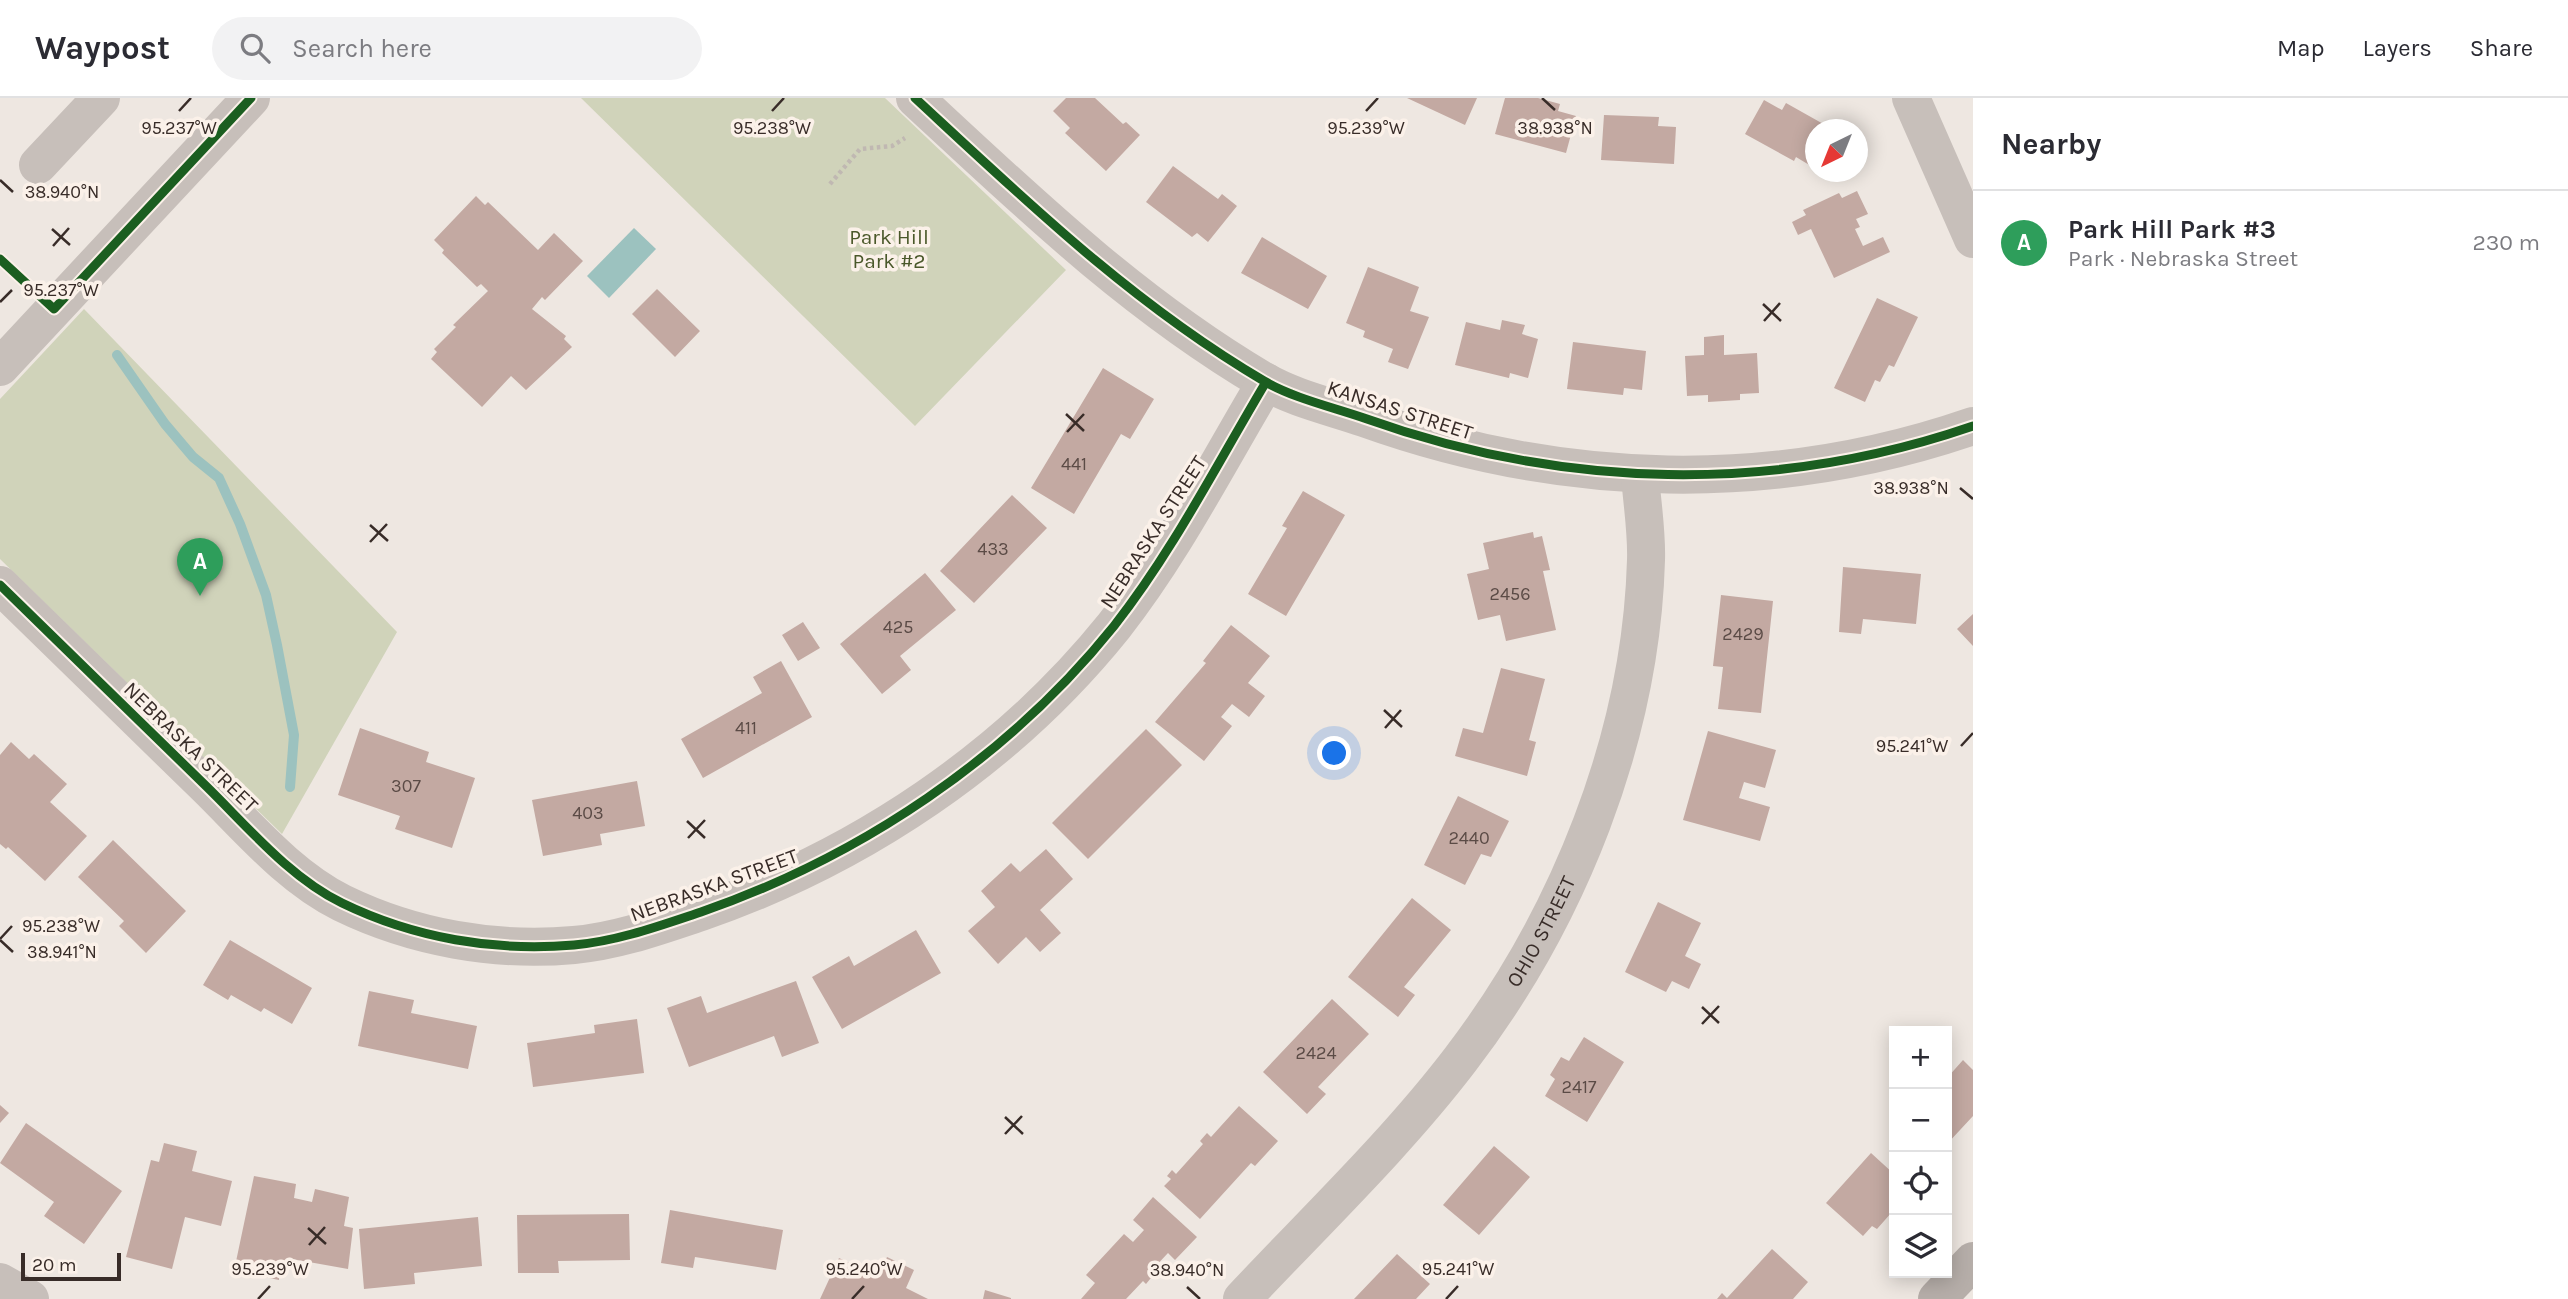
<!DOCTYPE html>
<html lang="en">
<head>
<meta charset="utf-8">
<style>
	body { margin:0; font-family:Karla,sans-serif; background:#f2f2f3; color:#2b2b33 }
	.controls { position:absolute; right:21px; bottom:21px; display:grid; overflow:hidden; border-radius:0px; box-shadow:0 4px 18px #0003 }
	.controls button { width:63px; height:63px; display:grid; place-items:center; padding:0; border:0; border-bottom:2px solid #e1e1e2; background:#fff; color:#2b2b33; font:35px sans-serif }
	.compass { position:absolute; left:1805px; top:21px; width:63px; height:63px; border-radius:50%; background:#fff; box-shadow:0 4px 18px #0003; rotate:223deg }
	.scale { position:absolute; left:21px; bottom:18px; width:100px; box-sizing:border-box; padding-left:7px; border:4px solid #382c28; border-top:0; font-size:19px; line-height:24px; white-space:nowrap; color:#382c28; -webkit-text-stroke:5px #fbf1e9; paint-order:stroke }
	.you { position:absolute; left:1335px; top:656px; width:24px; height:24px; margin:-18px; border:5px solid #fff; border-radius:50%; background:#1a73e8; box-shadow:0 0 0 10px #1a73e833 }
	.badge { display:grid; place-items:center; width:46px; height:46px; border-radius:50%; background:#ea580c; color:#fff; font-size:23px; font-weight:700 }
	.pin { position:absolute; translate:-50% -58px; filter:drop-shadow(0 2px 4px #0008) }
	.pin::after { content:''; position:absolute; top:37px; width:24px; height:21px; background:inherit; clip-path:polygon(0 0,100% 0,50% 100%) }
	.list { margin:0; padding:0; list-style:none }
	h2 { display:flex; justify-content:space-between; align-items:center; height:91px; margin:0; padding:0 28px; font-size:30px }
	h2 small { font-size:23px; font-weight:400; color:#7c7c81 }
	.list li { display:grid; grid-template-columns:46px 1fr auto; gap:21px; align-items:center; box-sizing:border-box; height:105px; padding:0 28px; border-top:2px solid #e1e1e2 }
	.list b { display:block; font-size:26px; white-space:nowrap }
	.list p { margin:0; font-size:23px; white-space:nowrap; color:#7c7c81 }
	.list em { font-size:23px; font-style:normal; color:#7c7c81 }
	.icon { flex:none; width:38px; height:38px; fill:none; stroke:currentColor; stroke-width:2; stroke-linecap:round; stroke-linejoin:round }
	.map { position:relative; flex:none; width:1973px; height:1201px; overflow:hidden }
	header { display:flex; align-items:center; gap:42px; box-sizing:border-box; height:98px; padding:0 35px; background:#fff; border-bottom:2px solid #e1e1e2 }
	header strong { font-size:33px }
	nav { display:flex; gap:38px; margin-inline-start:auto; font-size:24px }
	.search { width:490px; height:63px; background:#f2f2f3; display:flex; align-items:center; gap:18px; box-sizing:border-box; padding:0 24px; border-radius:38px; color:#7c7c81; font-size:26px }
	main { display:flex }
	aside { flex:1; background:#fff }
	.map>svg:first-child { display:block }
	.green { fill:#d0d3ba }
	.water { fill:#9cc2bf }
	.lines { fill:none; stroke-linecap:round; stroke-linejoin:round }
	.stream { stroke:#9cc2bf; stroke-width:10 }
	.building { fill:#c3a9a2 }
	.path { stroke:#c0b8b2; stroke-width:4.5; stroke-dasharray:3.5 3.5; stroke-linecap:butt }
	.minor { stroke:#c7bfba; stroke-width:38 }
	.major { stroke:#b6aea9; stroke-width:38 }
	.cycleway-casing { stroke:#fbf1e9; stroke-width:13 }
	.cycleway { stroke:#1b5e20; stroke-width:9 }
	.ticks { fill:none; stroke:#382c28; stroke-width:2.5 }
	.labels { text-anchor:middle; stroke-width:7; stroke-linejoin:round; paint-order:stroke }
	.number-label { font-size:18px; fill:#5b4b46 }
	.park-label { font-size:21px; fill:#4a582a; stroke:#fbf1e9 }
	.street-label { font-size:21px; fill:#382c28; stroke:#fbf1e9 }
	.ticks-label { font-size:18px; text-anchor:middle; fill:#382c28; stroke:#fbf1e9; stroke-width:7; stroke-linejoin:round; paint-order:stroke }
</style>
</head>
<body>
<header>
<strong>Waypost</strong>
<div class="search"><svg class="icon" aria-label="search" viewBox="0 0 24 24"><circle cx="10" cy="10" r="6"/><path d="M15 15l6 6"/></svg>Search here</div>
<nav><a>Map</a><a>Layers</a><a>Share</a></nav>
</header>
<main>
<div class="map">
<svg width="1973" height="1201" viewBox="0 0 1973 1201">
	<rect width="100%" height="100%" fill="#eee7e1"/>
	<path class="green" d="M 581,0 L 885,0 L 1066,172 L 915,328 Z
		M 84,211 L 397,534 L 282,736 L 0,461 L 0,301 Z"/>
	<path class="water" d="M 634,130 L 656,151 L 609,200 L 587,178 Z"/>
	<g class="lines">
		<path class="stream" d="M 117,257 L 165,326 L 193,359 L 219,380 L 240,426 L 266,497 L 277,547 L 294,637 L 290,689"/>
	</g>
	<path class="building" d="M 1066,0 L 1095,0 L 1123,26 L 1126,24 L 1140,37 L 1106,73 L 1065,35 L 1070,30 L 1053,13 Z
		M 1407,0 L 1477,0 L 1465,27 Z
		M 1505,0 L 1538,0 L 1560,6 L 1558,13 L 1576,18 L 1566,55 L 1495,36 Z
		M 1764,2 L 1782,12 L 1786,5 L 1834,32 L 1815,32 L 1815,60 L 1811,68 L 1796,59 L 1794,63 L 1745,36 Z
		M 1604,17 L 1659,19 L 1658,28 L 1676,29 L 1674,66 L 1601,62 Z
		M 1173,68 L 1218,101 L 1222,96 L 1237,108 L 1208,144 L 1197,135 L 1192,139 L 1146,104 Z
		M 1857,93 L 1868,116 L 1856,121 L 1860,129 L 1855,131 L 1863,148 L 1883,139 L 1890,154 L 1834,180 L 1811,131 L 1798,137 L 1792,124 L 1806,117 L 1803,112 L 1839,95 L 1842,100 Z
		M 476,98 L 485,107 L 488,104 L 538,152 L 554,135 L 583,163 L 545,202 L 542,199 L 532,211 L 566,238 L 564,241 L 572,249 L 526,292 L 511,278 L 482,309 L 431,261 L 437,254 L 434,251 L 456,229 L 453,227 L 488,193 L 481,186 L 477,189 L 442,155 L 444,152 L 434,142 Z
		M 1262,139 L 1327,178 L 1308,211 L 1241,175 Z
		M 1368,169 L 1419,189 L 1410,213 L 1429,219 L 1408,271 L 1388,264 L 1393,251 L 1363,239 L 1365,233 L 1346,225 Z
		M 657,191 L 700,233 L 675,259 L 632,216 Z
		M 1877,200 L 1918,219 L 1894,269 L 1889,267 L 1880,284 L 1875,282 L 1865,304 L 1834,290 Z
		M 1502,222 L 1525,227 L 1522,236 L 1538,241 L 1528,280 L 1510,275 L 1509,280 L 1455,267 L 1466,224 L 1500,232 Z
		M 1724,237 L 1724,257 L 1757,255 L 1759,295 L 1740,296 L 1740,302 L 1708,304 L 1708,297 L 1687,298 L 1685,258 L 1704,257 L 1704,239 Z
		M 1573,244 L 1646,253 L 1642,292 L 1624,290 L 1623,297 L 1567,291 Z
		M 1103,270 L 1154,301 L 1130,341 L 1121,336 L 1074,416 L 1031,390 Z
		M 1303,393 L 1345,417 L 1286,518 L 1248,496 L 1287,430 L 1282,428 Z
		M 1012,397 L 1047,430 L 974,505 L 940,473 Z
		M 1533,434 L 1534,440 L 1542,438 L 1550,472 L 1543,473 L 1556,532 L 1506,543 L 1500,517 L 1478,522 L 1467,476 L 1489,471 L 1483,445 Z
		M 1843,469 L 1921,476 L 1916,526 L 1863,521 L 1861,536 L 1839,534 Z
		M 925,475 L 956,512 L 900,558 L 911,572 L 882,596 L 840,546 Z
		M 1721,497 L 1773,503 L 1761,615 L 1718,611 L 1723,569 L 1713,568 Z
		M 1973,516 L 1973,548 L 1957,531 Z
		M 803,524 L 820,550 L 798,563 L 782,537 Z
		M 1231,527 L 1270,558 L 1248,585 L 1265,598 L 1249,619 L 1232,606 L 1221,619 L 1232,628 L 1204,663 L 1155,624 L 1206,565 L 1203,563 Z
		M 781,563 L 812,619 L 703,680 L 681,641 L 762,595 L 753,579 Z
		M 1501,570 L 1545,581 L 1529,642 L 1536,644 L 1527,678 L 1455,658 L 1463,630 L 1483,635 Z
		M 360,630 L 429,654 L 426,664 L 475,680 L 452,750 L 395,731 L 400,718 L 338,697 Z
		M 1146,631 L 1182,667 L 1088,761 L 1052,725 Z
		M 1708,633 L 1776,652 L 1765,690 L 1744,684 L 1739,700 L 1770,709 L 1760,743 L 1683,722 Z
		M 11,644 L 29,661 L 34,656 L 67,686 L 50,704 L 87,738 L 45,783 L 8,749 L 6,751 L 0,746 L 0,657 Z
		M 637,683 L 645,728 L 600,736 L 602,747 L 543,758 L 532,702 Z
		M 1458,698 L 1509,723 L 1491,759 L 1481,756 L 1465,787 L 1424,767 Z
		M 113,742 L 186,813 L 146,855 L 119,828 L 124,823 L 78,779 Z
		M 1046,751 L 1073,781 L 1040,812 L 1061,835 L 1040,854 L 1026,839 L 998,866 L 968,833 L 995,809 L 981,793 L 1011,765 L 1020,774 Z
		M 1412,800 L 1451,832 L 1404,889 L 1415,897 L 1398,919 L 1348,879 Z
		M 1658,804 L 1701,825 L 1685,858 L 1701,866 L 1689,891 L 1672,883 L 1666,894 L 1625,874 Z
		M 916,832 L 941,875 L 842,931 L 812,879 L 849,858 L 854,868 Z
		M 230,842 L 312,890 L 292,926 L 264,910 L 261,914 L 231,897 L 228,902 L 203,887 Z
		M 796,883 L 819,945 L 782,959 L 774,938 L 689,969 L 667,910 L 701,898 L 707,915 Z
		M 369,893 L 414,902 L 411,915 L 477,928 L 468,971 L 358,948 Z
		M 1332,901 L 1369,936 L 1318,989 L 1326,996 L 1307,1016 L 1263,974 Z
		M 637,921 L 644,975 L 533,989 L 527,945 L 595,935 L 594,927 Z
		M 1584,939 L 1624,964 L 1587,1024 L 1545,998 L 1555,981 L 1550,977 L 1561,959 L 1569,963 Z
		M 1963,962 L 1973,972 L 1973,1018 L 1947,1046 L 1947,980 Z
		M 0,1007 L 9,1015 L 0,1025 Z
		M 1239,1008 L 1278,1043 L 1255,1068 L 1251,1065 L 1200,1121 L 1164,1088 L 1171,1081 L 1167,1078 L 1172,1072 L 1176,1076 L 1203,1046 L 1200,1043 L 1207,1035 L 1211,1039 Z
		M 26,1025 L 122,1093 L 84,1146 L 44,1118 L 54,1104 L 0,1065 Z
		M 164,1045 L 197,1053 L 192,1073 L 232,1083 L 221,1128 L 185,1119 L 172,1171 L 126,1159 L 151,1062 L 159,1064 Z
		M 1494,1048 L 1530,1079 L 1479,1137 L 1443,1107 Z
		M 1871,1055 L 1894,1076 L 1894,1105 L 1889,1111 L 1892,1114 L 1877,1131 L 1872,1128 L 1863,1138 L 1826,1105 Z
		M 254,1078 L 296,1086 L 294,1100 L 312,1104 L 315,1091 L 349,1099 L 344,1128 L 353,1130 L 348,1171 L 292,1161 L 280,1168 L 279,1182 L 234,1173 Z
		M 1153,1099 L 1197,1139 L 1175,1162 L 1168,1155 L 1152,1172 L 1155,1175 L 1146,1186 L 1143,1183 L 1126,1201 L 1081,1201 L 1095,1185 L 1086,1177 L 1124,1136 L 1133,1144 L 1144,1132 L 1133,1122 Z
		M 670,1112 L 783,1132 L 776,1172 L 695,1159 L 693,1170 L 661,1165 Z
		M 629,1116 L 630,1162 L 558,1163 L 559,1175 L 518,1175 L 517,1117 Z
		M 478,1119 L 482,1168 L 414,1175 L 415,1186 L 364,1191 L 359,1131 Z
		M 1772,1151 L 1808,1184 L 1793,1201 L 1717,1201 L 1722,1195 L 1727,1200 Z
		M 1397,1156 L 1430,1186 L 1416,1201 L 1354,1201 Z
		M 887,1159 L 914,1172 L 906,1190 L 928,1201 L 820,1201 L 839,1160 L 878,1178 Z
		M 985,1192 L 1011,1200 L 1011,1201 L 983,1201 Z"/>
	<g class="lines">
		<path class="path" d="M 830,86 L 860,51 L 892,48 L 905,40"/>
		<g class="minor">
			<path d="M 915,0 C 1025,102 1133,206 1264,283 C 1293,300 1332,309 1364,320 C 1562,391 1773,397 1973,328"/>
			<path d="M 1911,0 L 1973,141"/>
			<path d="M 38,67 L 101,0"/>
			<path d="M 0,269 L 251,0"/>
			<path d="M 0,487 C 69,554 137,621 206,688 C 247,728 289,779 342,805 C 414,840 495,854 574,847 C 618,843 659,828 701,814 C 860,759 1008,660 1114,528 C 1173,453 1217,366 1266,284"/>
			<path d="M 0,1184 L 30,1201"/>
			<path id="s1" d="M 1242,1201 C 1315,1123 1395,1047 1460,962 C 1568,821 1641,640 1646,462 C 1647,434 1642,405 1640,377"/>
		</g>
		<path class="major" d="M 1937,1201 L 1973,1163"/>
		<g class="cycleway-casing">
			<path id="cycleway" d="M 915,0 C 1025,102 1133,206 1264,283 C 1293,300 1332,309 1364,320 C 1562,391 1773,397 1973,328
				M 0,161 L 54,211 L 251,0
				M 0,487 C 69,554 137,621 206,688 C 247,728 289,779 342,805 C 414,840 495,854 574,847 C 618,843 659,828 701,814 C 860,759 1008,660 1114,528 C 1173,453 1217,366 1266,284"/>
		</g>
		<use href="#cycleway" class="cycleway"/>
	</g>
	<path class="ticks" d="M 1542,0 L 1555,12M 179,13 L 191,0M 772,13 L 784,0M 1366,13 L 1378,0M 0,82 L 13,94M 52,131 L 70,147M 53,148 L 69,130M 0,204 L 12,192M 1763,206 L 1781,223M 1764,223 L 1780,205M 1066,316 L 1084,333M 1067,334 L 1084,316M 1960,390 L 1973,401M 370,427 L 388,443M 370,444 L 387,426M 1384,612 L 1402,629M 1385,630 L 1401,612M 1961,648 L 1973,635M 687,723 L 705,740M 688,740 L 705,722M 0,841 L 12,828M 0,842 L 13,854M 1702,909 L 1719,925M 1702,926 L 1719,908M 1005,1019 L 1023,1036M 1005,1036 L 1022,1018M 308,1130 L 326,1146M 309,1147 L 325,1129M 1187,1189 L 1200,1201M 258,1201 L 270,1188M 852,1201 L 864,1188M 1446,1201 L 1458,1188"/>
	<g class="labels">
		<g class="number-label">
			<text x="1074" y="372">441</text>
			<text x="993" y="457">433</text>
			<text x="1510" y="502">2456</text>
			<text x="898" y="535">425</text>
			<text x="1743" y="542">2429</text>
			<text x="746" y="636">411</text>
			<text x="406" y="694">307</text>
			<text x="588" y="721">403</text>
			<text x="1469" y="746">2440</text>
			<text x="1316" y="961">2424</text>
			<text x="1579" y="995">2417</text>
		</g>
		<g class="park-label">
			<text x="889" y="146">Park Hill<tspan x="889" dy="24">Park #2</tspan></text>
		</g>
		<g class="street-label">
			<text transform="translate(1400 312) rotate(18)" y="7">KANSAS STREET</text>
			<text transform="translate(1153 434) rotate(-57)" y="7">NEBRASKA STREET</text>
			<text transform="translate(191 649) rotate(44)" y="7">NEBRASKA STREET</text>
			<text transform="translate(714 787) rotate(-20)" y="7">NEBRASKA STREET</text>
			<text dy="7" stroke="none"><textPath href="#s1" startOffset="476">OHIO STREET</textPath></text>
		</g>
	</g>
	<g class="ticks-label">
		<text x="1555" y="36">38.938°N</text>
		<text x="179" y="36">95.237°W</text>
		<text x="772" y="36">95.238°W</text>
		<text x="1366" y="36">95.239°W</text>
		<text x="62" y="100">38.940°N</text>
		<text x="61" y="198">95.237°W</text>
		<text x="1911" y="396">38.938°N</text>
		<text x="1912" y="654">95.241°W</text>
		<text x="61" y="834">95.238°W</text>
		<text x="62" y="860">38.941°N</text>
		<text x="270" y="1177">95.239°W</text>
		<text x="864" y="1177">95.240°W</text>
		<text x="1458" y="1177">95.241°W</text>
		<text x="1187" y="1178">38.940°N</text>
	</g>
</svg>
<div class="controls">
<button>+</button>
<button>−</button>
<button><svg class="icon" aria-label="locate" viewBox="0 0 24 24"><circle cx="12" cy="12" r="6"/><path d="M12 2v4M12 18v4M2 12h4M18 12h4"/></svg></button>
<button><svg class="icon" aria-label="layers" viewBox="0 0 24 24"><path d="M12 4l9 5-9 5-9-5zM3 14l9 5 9-5"/></svg></button>
</div>
<svg class="compass" viewBox="-18 -18 36 36"><path d="M0-13l5 13h-10z" fill="#e53935"/><path d="M0 13l5-13h-10z" fill="#7c7c81"/></svg>
<div class="scale">20 m</div>
<div class="you"></div>
<div class="pin badge" style="left:200px;top:498px;background:#2e9e5b">A</div>
</div>
<aside>
<h2>Nearby<small></small></h2>
<ul class="list">
<li><span class="badge" style="background:#2e9e5b">A</span><div><b>Park Hill Park #3</b><p>Park · Nebraska Street</p></div><em>230 m</em></li>
</ul>
</aside>
</main>
</body>
</html>
